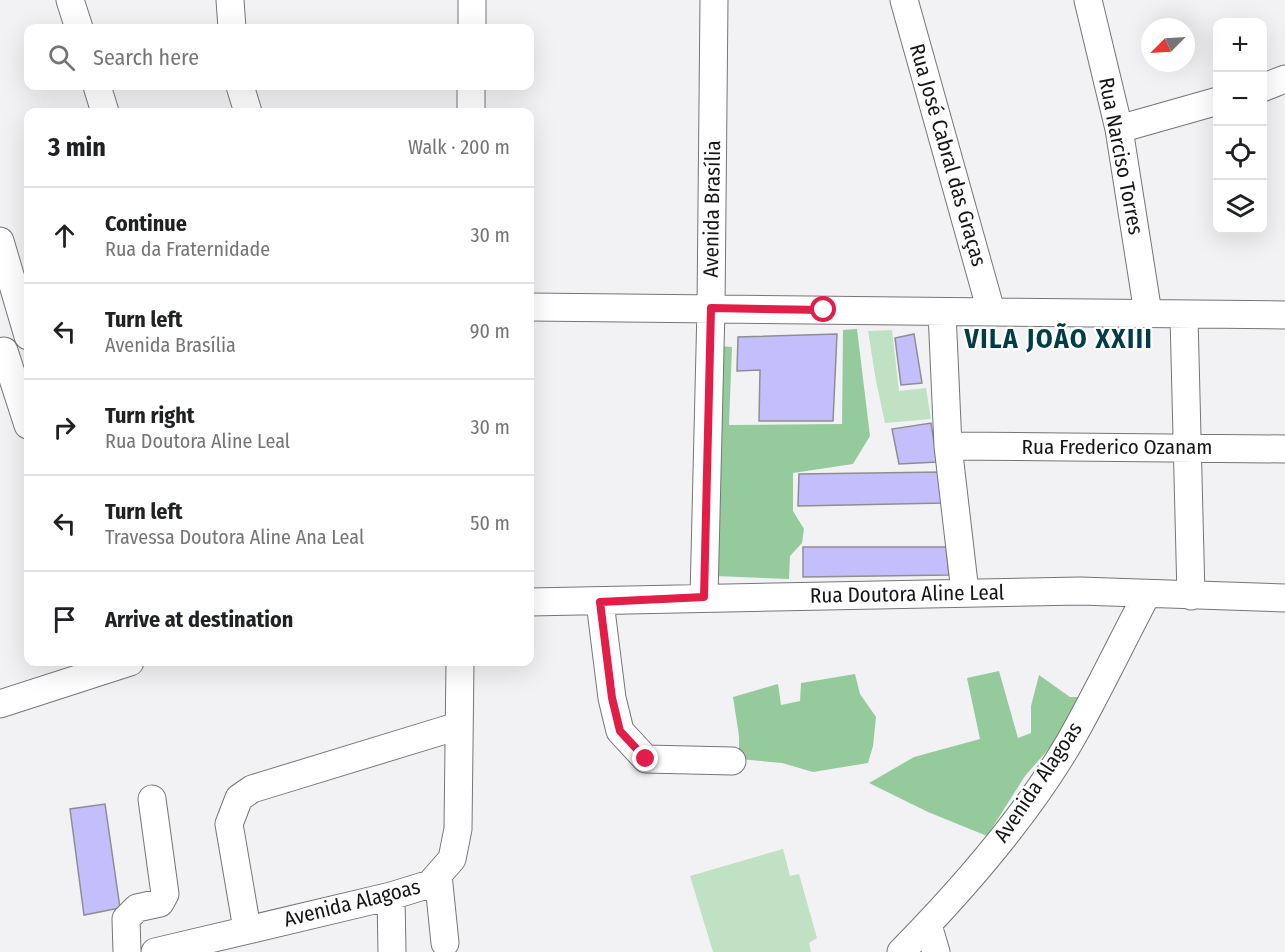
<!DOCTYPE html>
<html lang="en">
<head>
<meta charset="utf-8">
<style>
	body { margin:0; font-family:"Fira Sans Condensed",sans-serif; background:#f2f2f2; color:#202124 }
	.controls { position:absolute; right:18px; top:18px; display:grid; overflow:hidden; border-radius:12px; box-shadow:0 6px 24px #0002 }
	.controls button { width:54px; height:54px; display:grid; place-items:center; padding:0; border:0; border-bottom:2px solid #e0e0e0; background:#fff; color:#202124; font:30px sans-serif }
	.compass { position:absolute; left:1141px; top:18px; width:54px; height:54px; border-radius:50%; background:#fff; box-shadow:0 6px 24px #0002; rotate:246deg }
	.stop { position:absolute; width:18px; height:18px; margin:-14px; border:4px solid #e11d48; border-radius:50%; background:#fff }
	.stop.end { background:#e11d48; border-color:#fff; box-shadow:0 2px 6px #0008 }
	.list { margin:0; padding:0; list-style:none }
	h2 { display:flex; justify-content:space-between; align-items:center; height:78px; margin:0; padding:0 24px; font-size:26px }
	h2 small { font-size:20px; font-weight:400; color:#757577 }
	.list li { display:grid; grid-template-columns:39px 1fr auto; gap:18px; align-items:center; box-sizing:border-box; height:96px; padding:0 24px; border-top:2px solid #e0e0e0 }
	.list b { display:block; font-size:22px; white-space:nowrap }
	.list p { margin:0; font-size:20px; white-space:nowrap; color:#757577 }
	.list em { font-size:20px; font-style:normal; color:#757577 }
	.icon { flex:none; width:33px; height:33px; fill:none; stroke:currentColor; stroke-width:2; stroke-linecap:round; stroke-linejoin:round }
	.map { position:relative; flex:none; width:1285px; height:952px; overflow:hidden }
	.search { position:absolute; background:#fff; box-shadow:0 6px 24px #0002; left:24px; top:24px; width:510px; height:66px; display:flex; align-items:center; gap:15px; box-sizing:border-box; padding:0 21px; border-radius:12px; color:#757577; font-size:22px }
	.panel { position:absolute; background:#fff; box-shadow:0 6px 24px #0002; left:24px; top:108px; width:510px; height:558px; border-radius:12px }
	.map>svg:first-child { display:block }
	.green { fill:#c0e1c3 }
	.forest { fill:#95cb9c }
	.building { fill:#c5befc; stroke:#8e8e91; stroke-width:1.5 }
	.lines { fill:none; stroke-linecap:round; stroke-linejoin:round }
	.minor-casing { stroke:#767679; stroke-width:29 }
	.minor { stroke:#fff; stroke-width:27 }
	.route { stroke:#e11d48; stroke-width:8 }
	.labels { text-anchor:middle; stroke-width:4.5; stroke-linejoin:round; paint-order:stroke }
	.street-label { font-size:21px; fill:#161617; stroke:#fff }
	.district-label { font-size:27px; font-weight:bold; letter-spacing:1.5px; fill:#003d49; stroke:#fff }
</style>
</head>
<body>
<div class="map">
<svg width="1285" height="952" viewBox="0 0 1285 952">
	<rect width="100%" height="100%" fill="#f2f2f5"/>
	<path class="green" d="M 892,330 L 899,391 L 926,388 L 931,419 L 885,423 L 876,381 L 868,331 Z
		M 783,849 L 790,876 L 799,874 L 817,938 L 809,943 L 811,952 L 713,952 L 690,876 Z"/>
	<path class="forest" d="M 857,329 L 870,436 L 853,464 L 793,473 L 793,511 L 804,529 L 802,543 L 790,556 L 789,579 L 715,576 L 719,346 L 732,347 L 729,425 L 842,424 L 843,330 Z
		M 999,671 L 1018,738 L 1031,733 L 1031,706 L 1039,675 L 1070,697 L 1085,697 L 1060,736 L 1025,776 L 987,836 L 928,812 L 869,783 L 914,757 L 980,739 L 967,678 Z
		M 855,674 L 860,694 L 876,717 L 873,746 L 868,763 L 813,772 L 782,763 L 739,759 L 739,736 L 733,697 L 778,684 L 781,705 L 800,701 L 801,683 Z"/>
	<path class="building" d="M 837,334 L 833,421 L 759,421 L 760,370 L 737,371 L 738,337 Z
		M 914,334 L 922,383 L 901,385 L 895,338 Z
		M 931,423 L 937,462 L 899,464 L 892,429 Z
		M 941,472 L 944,503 L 798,506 L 799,474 Z
		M 803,547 L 946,547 L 949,575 L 803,577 Z
		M 105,804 L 120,908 L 84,915 L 70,809 Z"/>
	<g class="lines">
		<g class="minor-casing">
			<path id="minor" d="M 70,0 L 79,28
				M 230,0 L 232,28
				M 904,0 L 991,311
				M 1088,0 L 1119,129 L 1148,313
				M 472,28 L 472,0
				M 97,86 L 105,112
				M 240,86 L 248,112
				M 1262,88 L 1285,79
				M 471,112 L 471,86
				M 1119,129 L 1218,101
				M 0,241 L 28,336
				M 530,307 L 1285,315
				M 942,312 L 948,446 L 965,592
				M 1184,316 L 1191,596
				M 4,351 L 28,425
				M 948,446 L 1285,449
				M 704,597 L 711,308 L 714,0
				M 530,602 L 1080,591 L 1285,598
				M 600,602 L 612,698 L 620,731 L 646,759 L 732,761
				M 0,704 L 130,662
				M 438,875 L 445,943
				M 391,896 L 392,952
				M 928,925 L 936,952
				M 247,929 L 229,824 L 239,798 L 252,789 L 458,726
				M 127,952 L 126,919 L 137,908 L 160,903 L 165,894 L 152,799
				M 155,952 L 391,896 L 430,884 L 452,859 L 458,829 L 460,662
				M 901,952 C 961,891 1026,816 1069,743 C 1097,694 1121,643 1147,594"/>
		</g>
		<use href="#minor" class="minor"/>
	</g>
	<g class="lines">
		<path class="route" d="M 646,759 L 620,731 L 612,698 L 600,602 L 704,597 L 711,308 L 824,310"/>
	</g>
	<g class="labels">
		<g class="street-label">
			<text transform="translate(948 155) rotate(74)" y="7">Rua José Cabral das Graças</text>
			<text transform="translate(1121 156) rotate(79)" y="7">Rua Narciso Torres</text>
			<text transform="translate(712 209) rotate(-89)" y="7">Avenida Brasília</text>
			<text x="1117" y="454">Rua Frederico Ozanam</text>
			<text transform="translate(907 594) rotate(-1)" y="7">Rua Doutora Aline Leal</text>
			<text transform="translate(1038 782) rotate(-56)" y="7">Avenida Alagoas</text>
			<text transform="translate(352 903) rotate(-14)" y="7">Avenida Alagoas</text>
		</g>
		<g class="district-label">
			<text x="1059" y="348">VILA JOÃO XXIII</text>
		</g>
	</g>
</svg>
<div class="controls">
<button>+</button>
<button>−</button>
<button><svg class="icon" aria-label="locate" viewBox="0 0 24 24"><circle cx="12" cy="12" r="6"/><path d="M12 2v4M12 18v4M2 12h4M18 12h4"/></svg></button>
<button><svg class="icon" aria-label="layers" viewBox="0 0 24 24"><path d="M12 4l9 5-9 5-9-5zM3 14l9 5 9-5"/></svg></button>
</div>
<svg class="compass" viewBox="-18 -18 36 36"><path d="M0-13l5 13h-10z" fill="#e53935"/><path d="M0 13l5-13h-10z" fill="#757577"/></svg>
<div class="stop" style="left:824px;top:310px"></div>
<div class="stop end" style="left:646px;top:759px"></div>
<div class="search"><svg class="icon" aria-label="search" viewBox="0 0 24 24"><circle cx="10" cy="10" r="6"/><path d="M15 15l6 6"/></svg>Search here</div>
<section class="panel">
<h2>3 min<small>Walk · 200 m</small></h2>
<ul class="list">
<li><svg class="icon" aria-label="ahead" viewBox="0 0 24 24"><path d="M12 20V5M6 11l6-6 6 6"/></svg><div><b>Continue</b><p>Rua da Fraternidade</p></div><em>30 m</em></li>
<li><svg class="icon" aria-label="left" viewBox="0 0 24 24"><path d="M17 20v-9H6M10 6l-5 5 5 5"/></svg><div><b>Turn left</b><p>Avenida Brasília</p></div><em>90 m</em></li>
<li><svg class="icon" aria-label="right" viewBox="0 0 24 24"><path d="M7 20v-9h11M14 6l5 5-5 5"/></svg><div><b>Turn right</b><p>Rua Doutora Aline Leal</p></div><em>30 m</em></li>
<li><svg class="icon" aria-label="left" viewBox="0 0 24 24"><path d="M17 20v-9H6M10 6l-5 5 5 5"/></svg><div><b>Turn left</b><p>Travessa Doutora Aline Ana Leal</p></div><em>50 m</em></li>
<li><svg class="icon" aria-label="arrive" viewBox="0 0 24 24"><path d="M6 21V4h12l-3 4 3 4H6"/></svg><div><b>Arrive at destination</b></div></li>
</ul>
</section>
</div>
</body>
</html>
